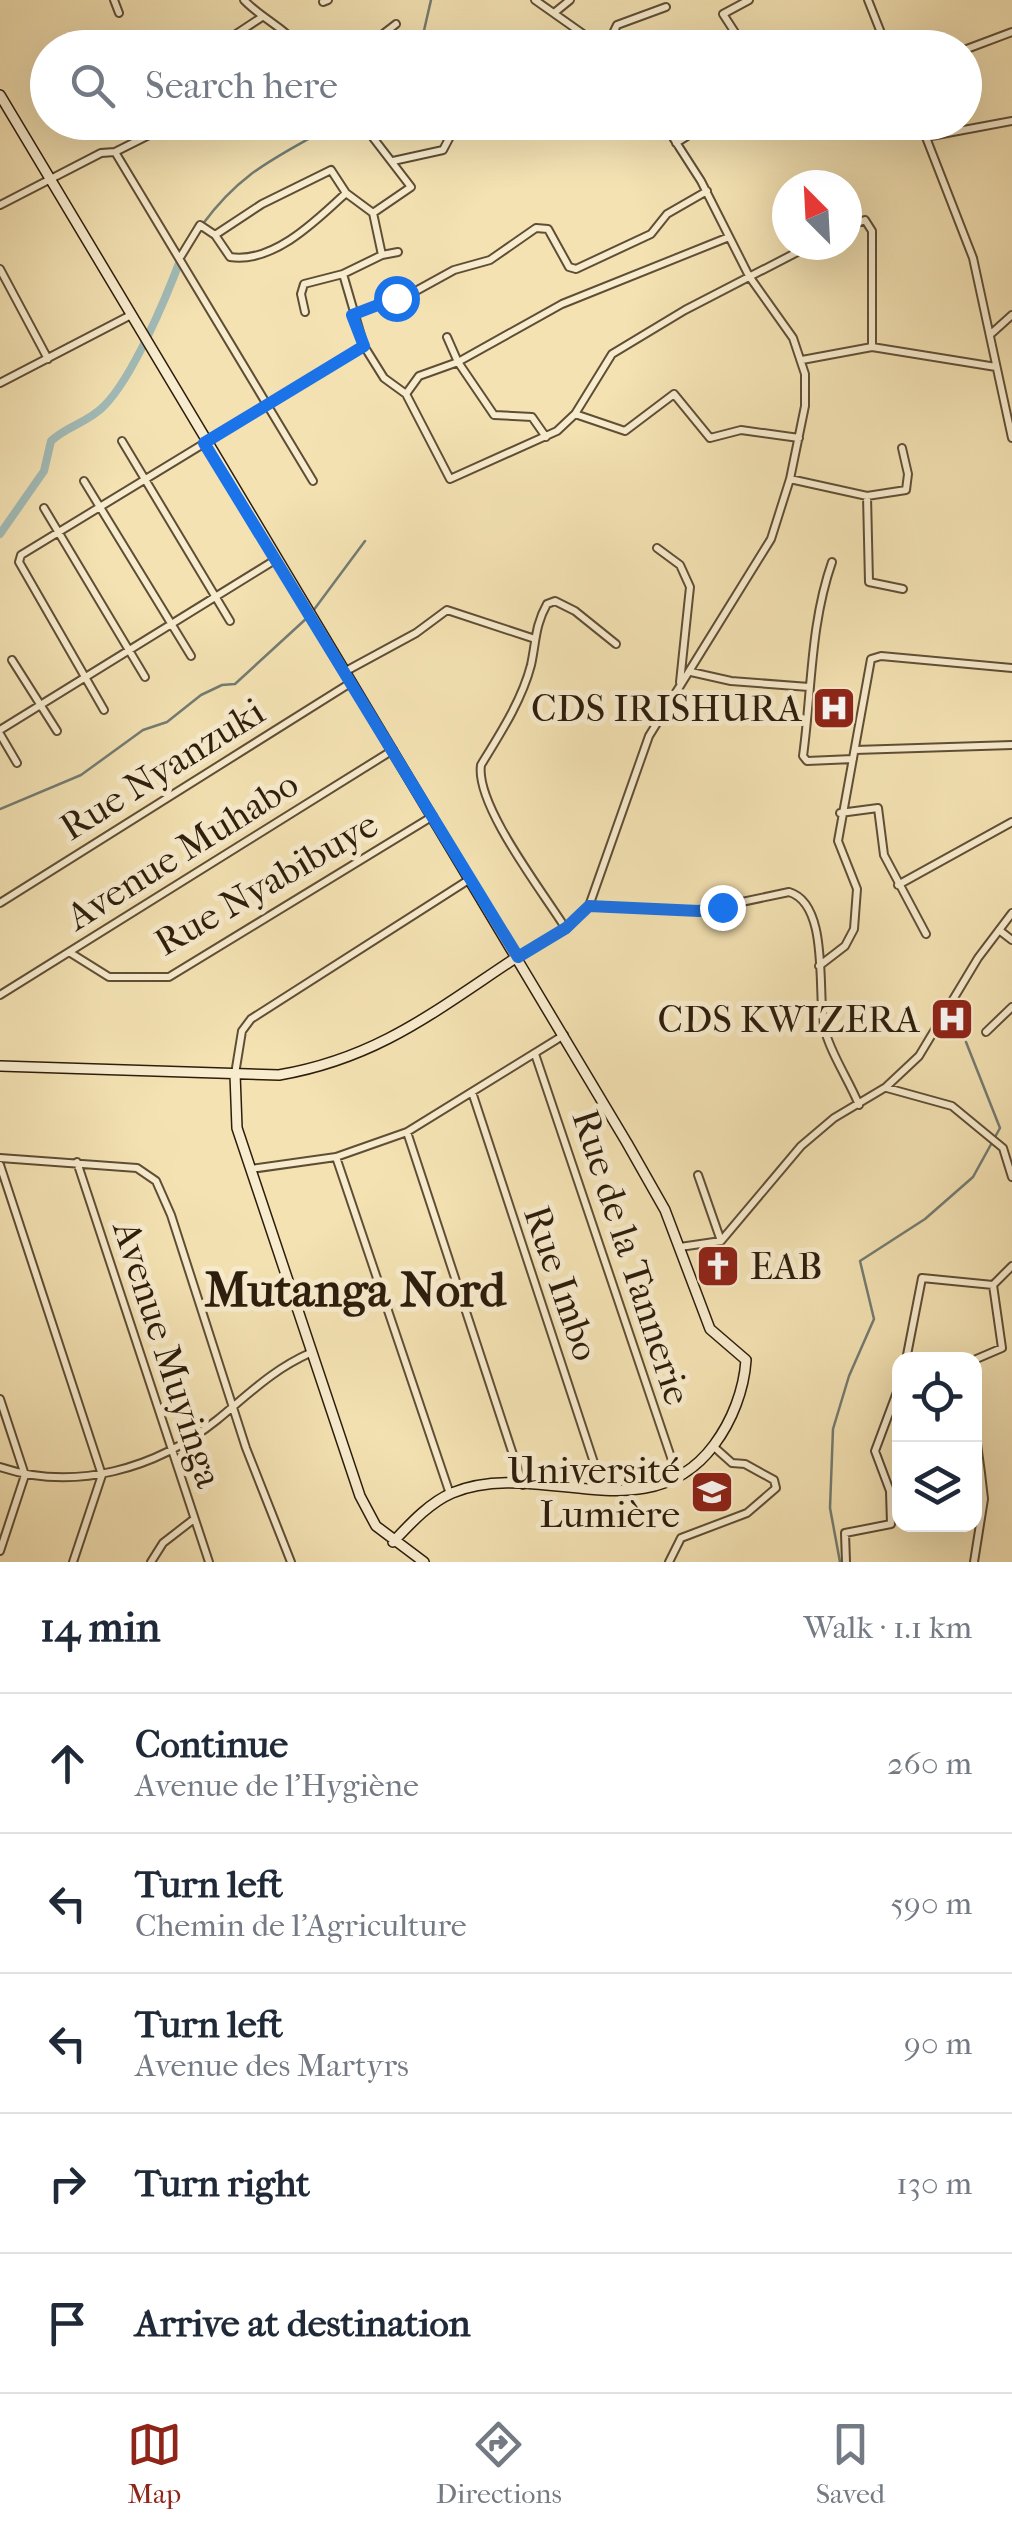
<!DOCTYPE html>
<html lang="en">
<head>
<meta charset="utf-8">
<style>
	body { margin:0; font-family:"IM FELL French Canon",serif; background:#f2f2f3; color:#1f2937 }
	.controls { position:absolute; right:30px; bottom:30px; display:grid; overflow:hidden; border-radius:20px; box-shadow:0 10px 40px #0002 }
	.controls button { width:90px; height:90px; display:grid; place-items:center; padding:0; border:0; border-bottom:2px solid #e0e1e3; background:#fff; color:#1f2937; font:50px sans-serif }
	.compass { position:absolute; left:772px; top:170px; width:90px; height:90px; border-radius:50%; background:#fff; box-shadow:0 10px 40px #0002; rotate:336deg }
	.stop { position:absolute; width:30px; height:30px; margin:-22px; border:8px solid #1a73e8; border-radius:50%; background:#fff }
	.stop.end { background:#1a73e8; border-color:#fff; box-shadow:0 2px 10px #0008 }
	.list { margin:0; padding:0; list-style:none }
	h2 { display:flex; justify-content:space-between; align-items:center; height:130px; margin:0; padding:0 40px; font-size:42px }
	h2 small { font-size:32px; font-weight:400; color:#747a83 }
	.list li { display:grid; grid-template-columns:65px 1fr auto; gap:30px; align-items:center; box-sizing:border-box; height:140px; padding:0 40px; border-top:2px solid #e0e1e3 }
	.list b { display:block; font-size:38px; white-space:nowrap }
	.list p { margin:0; font-size:32px; white-space:nowrap; color:#747a83 }
	.list em { font-size:32px; font-style:normal; color:#747a83 }
	.icon { flex:none; width:55px; height:55px; fill:none; stroke:currentColor; stroke-width:2; stroke-linecap:round; stroke-linejoin:round }
	.map { position:relative; flex:none; width:1012px; height:1562px; overflow:hidden }
	.search { position:absolute; background:#fff; box-shadow:0 10px 40px #0002; left:30px; right:30px; top:30px; height:110px; display:flex; align-items:center; gap:25px; box-sizing:border-box; padding:0 35px; border-radius:55px; color:#747a83; font-size:38px }
	.sheet { height:830px; background:#fff }
	nav { display:flex; justify-content:space-around; align-items:center; box-sizing:border-box; height:140px; border-top:2px solid #e0e1e3; background:#fff; font-size:28px; color:#747a83 }
	nav a { display:grid; justify-items:center; gap:5px }
	nav .on { color:#8f2418 }
	.map>svg:first-child { display:block }
	.lines { fill:none; stroke-linecap:round; stroke-linejoin:round }
	.stream { stroke:#737c73; stroke-width:2.5 }
	.canal { stroke:#a1bbb8; stroke-width:8 }
	.street-casing { stroke:#5f4e36; stroke-width:10 }
	.secondary-casing { stroke:#2d1d0c; stroke-width:12 }
	.street { stroke:#f8ecce; stroke-width:6 }
	.secondary { stroke:#f8ecce; stroke-width:9 }
	.route { stroke:#1a73e8; stroke-width:12 }
	.labels { text-anchor:middle; stroke-width:10; stroke-linejoin:round; paint-order:stroke }
	.poi-label { font-size:38px; fill:#2d1d0c; stroke:#f8ecce; text-anchor:end }
	.street-label { font-size:38px; fill:#2d1d0c; stroke:#f8ecce }
	.district-label { font-size:48px; font-weight:bold; fill:#2d1d0c; stroke:#f8ecce }
</style>
</head>
<body>
<div class="map">
<svg width="1012" height="1562" viewBox="0 0 1012 1562">
	<rect width="100%" height="100%" fill="#f4e2b3"/>
	<filter id="stains"><feTurbulence type="fractalNoise" baseFrequency=".002" numOctaves="4"/><feColorMatrix values="0 0 0 0 .2 0 0 0 0 .09 0 0 0 0 .02 0 0 0 .5 -.17"/></filter>
	<radialGradient id="worn" r=".72"><stop offset=".6" stop-color="#630" stop-opacity="0"/><stop offset="1" stop-color="#630" stop-opacity=".3"/></radialGradient>
	<g class="lines">
		<path class="stream" d="M 420,48 L 431,0
			M 202,225 C 244,168 279,157 338,122
			M 313,611 L 365,541
			M 0,809 L 81,775 L 143,730 L 167,722 L 201,695 L 222,685 L 235,684 L 308,617
			M 840,1562 L 830,1508 L 833,1429 L 849,1376 L 874,1319 L 860,1261 L 925,1219 L 973,1177 L 1000,1128 L 966,1042"/>
		<path class="canal" d="M 0,534 L 44,471 L 51,441 C 67,426 89,422 104,406 C 133,377 166,298 181,258"/>
		<g class="street-casing">
			<path id="street" d="M 114,0 L 119,13
				M 244,0 C 262,19 284,27 301,48
				M 535,0 L 603,48
				M 868,0 L 887,48
				M 323,2 L 328,0
				M 554,13 L 570,0
				M 215,48 L 262,17
				M 365,48 L 396,24
				M 576,48 L 584,36
				M 606,48 L 617,25 L 666,7
				M 745,48 L 723,14 L 749,0
				M 964,50 L 1012,32
				M 361,122 L 411,187 L 373,213
				M 920,122 L 973,258 L 1012,438
				M 926,137 L 1012,121
				M 676,143 L 710,122
				M 115,152 L 175,122
				M 393,161 L 443,150 L 453,131 L 466,122
				M 0,205 L 101,153 L 115,152 L 313,481
				M 847,227 L 865,220 L 872,231 L 872,347
				M 215,235 L 262,204 L 331,170 L 346,193 L 373,213 L 382,255 L 398,252
				M 181,256 L 200,225 L 215,235 L 230,257 C 273,264 317,220 346,193
				M 0,269 L 48,359
				M 343,274 L 364,346 L 384,378 L 406,394 L 450,479 L 557,431 L 575,414 L 612,354 L 685,310 L 811,245
				M 305,312 L 301,294 L 304,284 L 343,274 L 382,255
				M 352,315 L 414,292 L 454,270 L 490,260 L 536,228 L 548,229 L 569,267 L 576,269 L 651,234 L 667,214 L 707,191
				M 992,333 L 1012,315
				M 802,360 L 872,347 L 996,367
				M 0,383 L 129,316
				M 406,394 L 419,376 L 458,362 L 447,337
				M 575,414 L 625,431 L 674,394 L 710,438 L 741,430 L 799,438
				M 546,437 L 532,417 L 494,415 L 458,362 L 562,304 L 729,237
				M 122,441 L 230,621
				M 790,479 L 867,496 L 906,490 L 908,474 L 902,448
				M 84,481 L 191,656
				M 867,496 L 869,582 L 903,589
				M 44,508 L 145,677
				M 657,548 L 680,565 L 690,587 L 680,682
				M 832,562 C 810,625 812,690 803,756 L 807,761 L 853,759
				M 12,660 L 57,731
				M 346,671 L 416,633 L 447,610 L 532,638
				M 691,672 L 731,681 L 809,687
				M 104,710 L 19,562 L 21,555 L 364,346
				M 0,730 L 275,560
				M 0,734 L 17,763
				M 855,750 L 1012,745
				M 840,813 L 878,808 L 884,855 L 926,934
				M 898,885 L 1012,822
				M 0,903 L 352,682
				M 589,906 L 699,911 L 789,892 C 830,904 817,993 824,1027 C 830,1053 849,1080 859,1105
				M 566,929 C 543,892 475,805 481,765 C 500,734 522,700 531,665 C 536,642 535,625 547,604 L 555,601 L 575,611 L 616,644
				M 999,930 L 1012,940
				M 69,952 L 109,977 L 169,977 L 433,816
				M 517,957 L 566,929 L 589,906 L 649,736 L 771,539 L 790,479 L 805,406 L 805,374 L 793,338 L 749,276 L 701,181 L 663,122
				M 819,966 L 845,946 L 854,929 L 857,889 L 838,841 L 871,659 L 881,656 L 1012,668
				M 0,995 L 393,750
				M 986,1032 L 1012,1007
				M 535,1054 L 678,1478
				M 235,1074 L 242,1031 L 251,1019 L 470,879
				M 887,1088 L 952,1106 L 1003,1148 L 1012,1177
				M 472,1092 L 603,1490
				M 407,1132 L 523,1485
				M 336,1157 L 450,1494
				M 0,1158 L 137,1168 L 156,1181 L 171,1215 L 246,1448 L 291,1562
				M 77,1162 L 209,1562
				M 0,1165 L 102,1475 L 73,1562
				M 251,1169 L 336,1157 L 407,1132 L 564,1035
				M 698,1175 L 721,1241
				M 680,1247 L 721,1241 L 801,1146 L 834,1118 L 886,1087 L 919,1056 L 978,958 L 1012,913
				M 906,1360 L 922,1278 L 993,1285 L 1012,1266
				M 974,1360 L 1002,1348 L 993,1285
				M 900,1384 L 875,1451 L 890,1491 L 900,1493
				M 0,1399 L 25,1475 L 0,1551
				M 974,1423 L 981,1473
				M 0,1467 C 75,1492 156,1469 217,1420 C 249,1394 272,1370 310,1353
				M 151,1562 L 163,1543 L 194,1519
				M 669,1562 L 681,1538 L 747,1513 L 776,1488 L 774,1480 L 745,1464 L 732,1463 L 713,1446
				M 846,1562 L 845,1533 L 891,1524 L 890,1491
				M 974,1562 L 984,1499 L 981,1473 L 974,1474"/>
		</g>
		<g class="secondary-casing">
			<path id="secondary" d="M 0,95 L 627,1143 L 665,1210 L 710,1329 L 746,1360 C 744,1390 732,1421 714,1445 C 647,1535 538,1457 452,1493 C 429,1503 410,1524 393,1542
				M 0,1066 L 279,1075 C 378,1058 435,1011 517,957
				M 235,1074 L 237,1128 L 360,1496 L 376,1526 L 424,1562"/>
		</g>
		<use href="#street" class="street"/>
		<use href="#secondary" class="secondary"/>
	</g>
	<g class="lines">
		<path class="route" d="M 396,298 L 352,315 L 364,346 L 204,443 L 518,957 L 566,928 L 589,906 L 699,911 L 722,907"/>
	</g>
	<defs>
		<g id="hospital-square" transform="scale(2.25)"><rect x="-9" y="-9" width="18" height="18" rx="4" fill="#8f2418" stroke="#f8ecce"/><path d="M-5-5h3v3.5h4V-5h3V5h-3V1.5h-4V5h-3Z" fill="#fff"/></g>
		<g id="church-square" transform="scale(2.25)"><rect x="-9" y="-9" width="18" height="18" rx="4" fill="#8f2418" stroke="#f8ecce"/><path d="M-1.2-6h2.4v3.5h3.3v2.4h-3.3V6h-2.4V-.1h-3.3v-2.4h3.3Z" fill="#fff"/></g>
		<g id="university-square" transform="scale(2.25)"><rect x="-9" y="-9" width="18" height="18" rx="4" fill="#8f2418" stroke="#f8ecce"/><path d="M0-5L7-2L0 1L-7-2ZM-4 1L0 2.5L4 1V4Q0 6-4 4Z" fill="#fff"/></g>
	</defs>
	<g fill-rule="evenodd">
		<use href="#hospital-square" x="834" y="708"/>
		<use href="#hospital-square" x="952" y="1019"/>
		<use href="#church-square" x="718" y="1266"/>
		<use href="#university-square" x="712" y="1492"/>
	</g>
	<g class="labels">
		<g class="poi-label">
			<text x="802" y="721">CDS IRISHURA</text>
			<text x="920" y="1032">CDS KWIZERA</text>
			<text x="750" y="1279" text-anchor="start">EAB</text>
			<text x="680" y="1483">Université<tspan x="680" dy="44">Lumière</tspan></text>
		</g>
		<g class="street-label">
			<text transform="translate(162 769) rotate(-32)" y="13">Rue Nyanzuki</text>
			<text transform="translate(182 850) rotate(-32)" y="13">Avenue Muhabo</text>
			<text transform="translate(266 883) rotate(-30)" y="13">Rue Nyabibuye</text>
			<text transform="translate(632 1257) rotate(72)" y="13">Rue de la Tannerie</text>
			<text transform="translate(562 1283) rotate(71)" y="13">Rue Imbo</text>
			<text transform="translate(168 1354) rotate(72)" y="13">Avenue Muyinga</text>
		</g>
		<g class="district-label">
			<text x="355" y="1306">Mutanga Nord</text>
		</g>
	</g>
	<rect width="100%" height="100%" filter="url(#stains)"/>
	<rect width="100%" height="100%" fill="url(#worn)"/>
</svg>
<div class="controls">
<button><svg class="icon" aria-label="locate" viewBox="0 0 24 24"><circle cx="12" cy="12" r="6"/><path d="M12 2v4M12 18v4M2 12h4M18 12h4"/></svg></button>
<button><svg class="icon" aria-label="layers" viewBox="0 0 24 24"><path d="M12 4l9 5-9 5-9-5zM3 14l9 5 9-5"/></svg></button>
</div>
<svg class="compass" viewBox="-18 -18 36 36"><path d="M0-13l5 13h-10z" fill="#e53935"/><path d="M0 13l5-13h-10z" fill="#747a83"/></svg>
<div class="stop" style="left:396px;top:298px"></div>
<div class="stop end" style="left:722px;top:907px"></div>
<div class="search"><svg class="icon" aria-label="search" viewBox="0 0 24 24"><circle cx="10" cy="10" r="6"/><path d="M15 15l6 6"/></svg>Search here</div>
</div>
<section class="sheet">
<h2>14 min<small>Walk · 1.1 km</small></h2>
<ul class="list">
<li><svg class="icon" aria-label="ahead" viewBox="0 0 24 24"><path d="M12 20V5M6 11l6-6 6 6"/></svg><div><b>Continue</b><p>Avenue de l'Hygiène</p></div><em>260 m</em></li>
<li><svg class="icon" aria-label="left" viewBox="0 0 24 24"><path d="M17 20v-9H6M10 6l-5 5 5 5"/></svg><div><b>Turn left</b><p>Chemin de l'Agriculture</p></div><em>590 m</em></li>
<li><svg class="icon" aria-label="left" viewBox="0 0 24 24"><path d="M17 20v-9H6M10 6l-5 5 5 5"/></svg><div><b>Turn left</b><p>Avenue des Martyrs</p></div><em>90 m</em></li>
<li><svg class="icon" aria-label="right" viewBox="0 0 24 24"><path d="M7 20v-9h11M14 6l5 5-5 5"/></svg><div><b>Turn right</b></div><em>130 m</em></li>
<li><svg class="icon" aria-label="arrive" viewBox="0 0 24 24"><path d="M6 21V4h12l-3 4 3 4H6"/></svg><div><b>Arrive at destination</b></div></li>
</ul>
</section>
<nav>
<a class="on"><svg class="icon" aria-label="map" viewBox="0 0 24 24"><path d="M3 6l6-2 6 2 6-2v14l-6 2-6-2-6 2zM9 4v14M15 6v14"/></svg>Map</a>
<a><svg class="icon" aria-label="directions" viewBox="0 0 24 24"><path d="M12 3l9 9-9 9-9-9zM9 14v-3h6M13 9l2 2-2 2"/></svg>Directions</a>
<a><svg class="icon" aria-label="saved" viewBox="0 0 24 24"><path d="M7 4h10v16l-5-4-5 4z"/></svg>Saved</a>
</nav>
</body>
</html>
